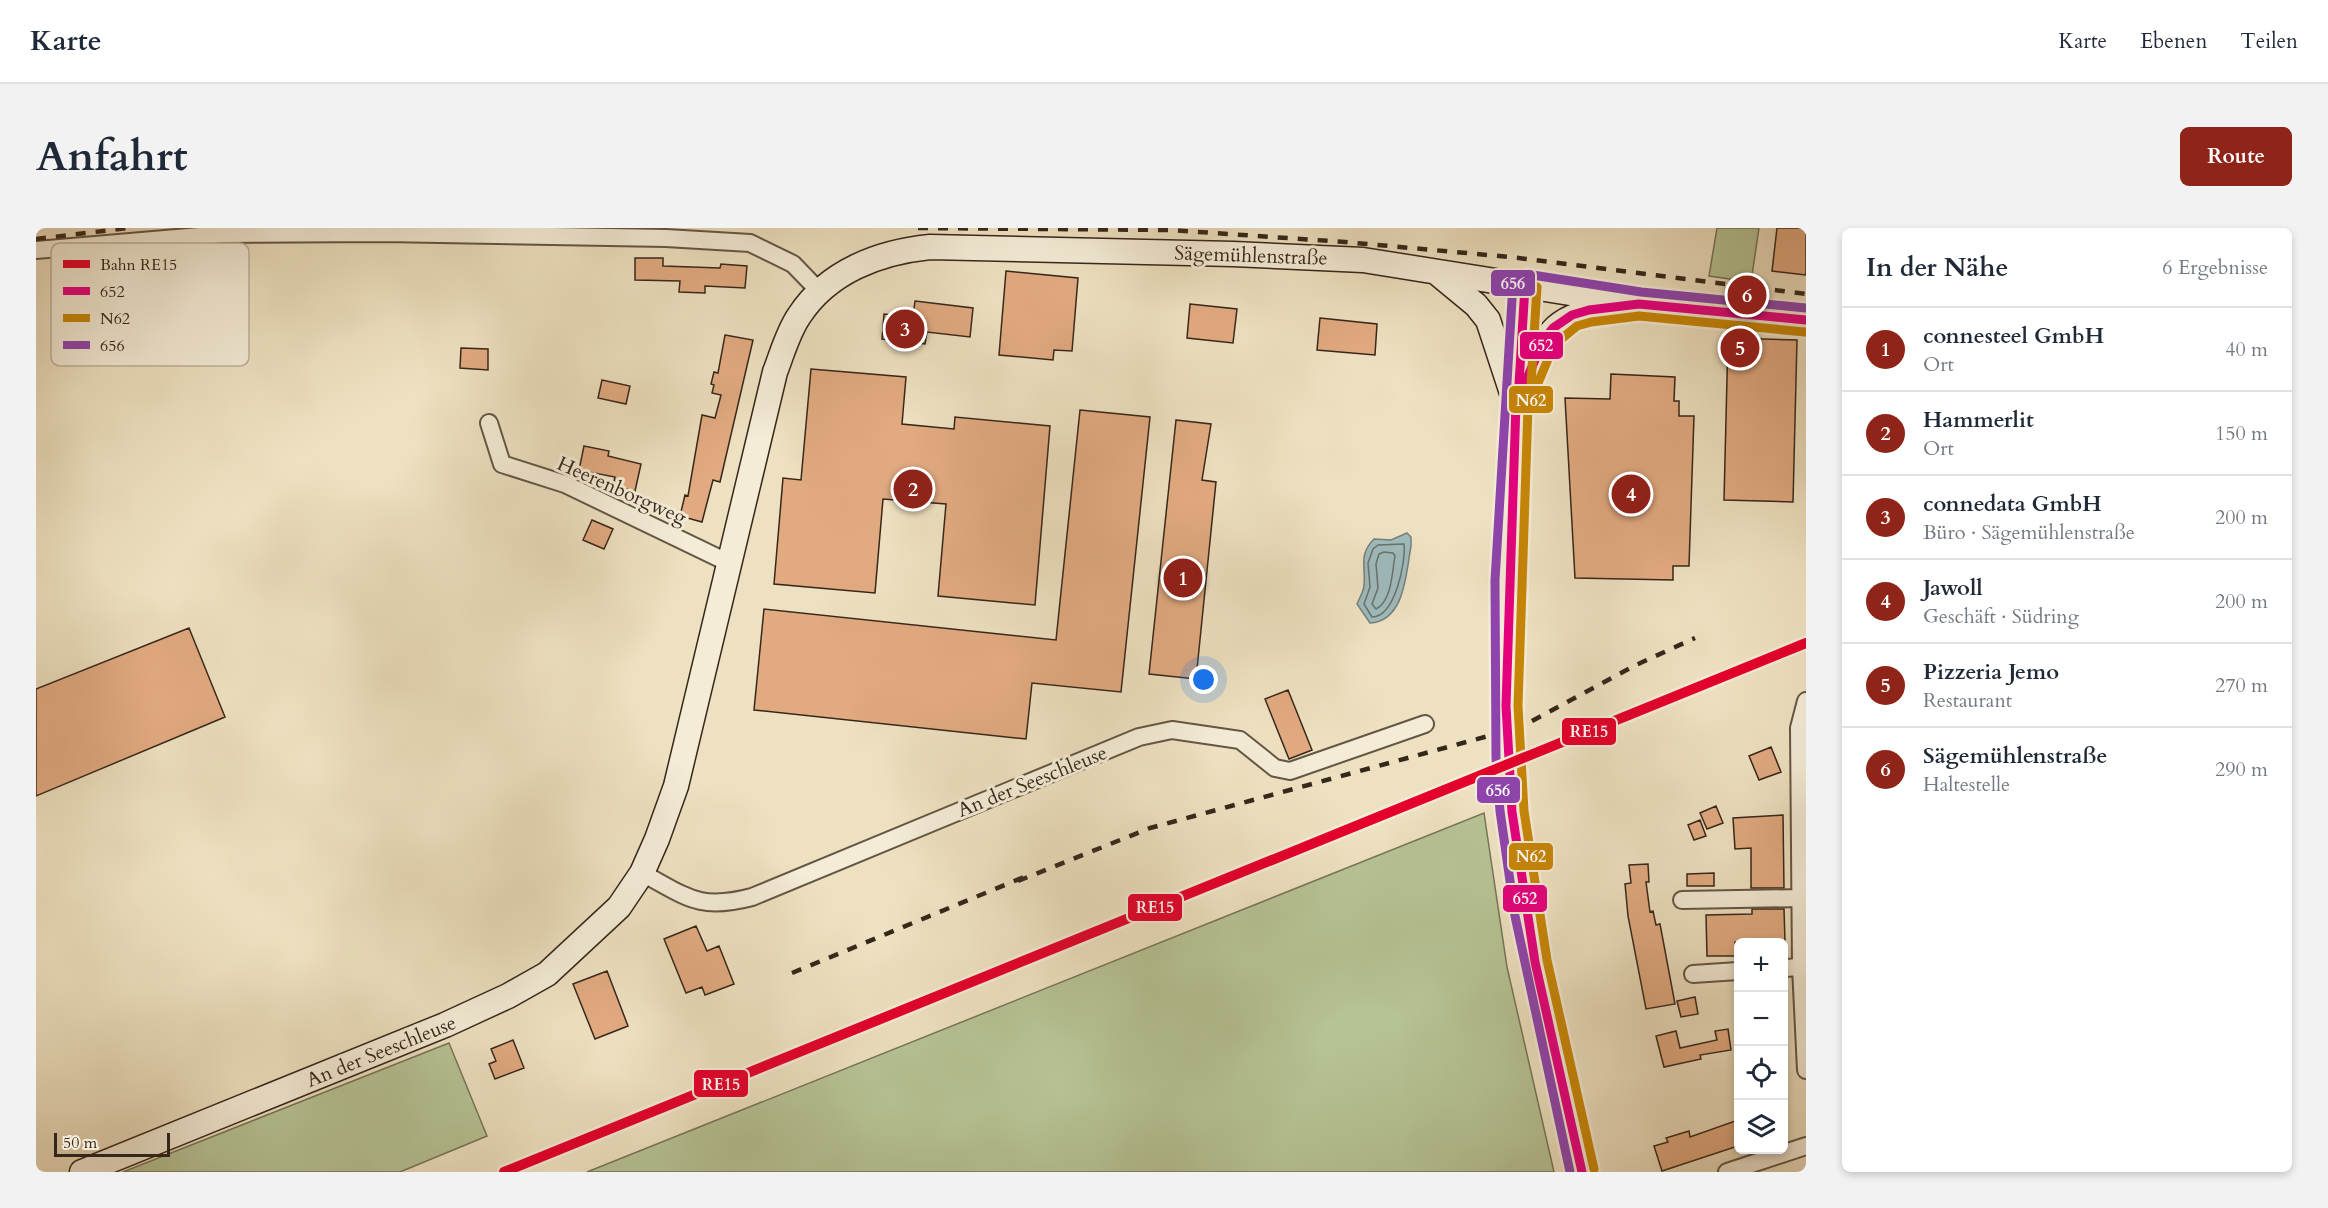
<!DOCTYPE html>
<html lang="de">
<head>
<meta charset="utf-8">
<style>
	body { margin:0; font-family:Cardo,serif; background:#f2f2f3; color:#1f2937 }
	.controls { position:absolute; right:18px; bottom:18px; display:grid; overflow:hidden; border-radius:9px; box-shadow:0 3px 9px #0003 }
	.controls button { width:54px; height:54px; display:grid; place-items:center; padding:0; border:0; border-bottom:2px solid #e0e1e3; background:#fff; color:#1f2937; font:30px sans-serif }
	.scale { position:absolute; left:18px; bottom:15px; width:116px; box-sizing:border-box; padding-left:6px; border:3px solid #36271b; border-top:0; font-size:16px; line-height:21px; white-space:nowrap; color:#36271b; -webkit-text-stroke:4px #f4ecd7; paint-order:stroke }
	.you { position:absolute; left:1168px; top:452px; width:21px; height:21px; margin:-15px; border:4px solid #fff; border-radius:50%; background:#1a73e8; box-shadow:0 0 0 9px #1a73e833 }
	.badge { display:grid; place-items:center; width:39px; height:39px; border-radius:50%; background:#8f2418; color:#fff; font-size:20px; font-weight:700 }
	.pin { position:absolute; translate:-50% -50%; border:3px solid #fff; box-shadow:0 2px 6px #0006 }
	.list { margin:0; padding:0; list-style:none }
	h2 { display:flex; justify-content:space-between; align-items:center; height:78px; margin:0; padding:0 24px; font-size:26px }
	h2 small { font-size:20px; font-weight:400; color:#747a83 }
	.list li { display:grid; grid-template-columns:39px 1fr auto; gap:18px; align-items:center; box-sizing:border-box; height:84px; padding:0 24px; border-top:2px solid #e0e1e3 }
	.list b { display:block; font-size:22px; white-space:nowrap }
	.list p { margin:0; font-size:20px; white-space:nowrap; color:#747a83 }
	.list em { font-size:20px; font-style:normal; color:#747a83 }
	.icon { flex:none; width:33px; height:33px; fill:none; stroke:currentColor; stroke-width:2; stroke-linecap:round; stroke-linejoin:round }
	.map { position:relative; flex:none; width:1770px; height:944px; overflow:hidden; border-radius:9px }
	header { display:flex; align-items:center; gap:36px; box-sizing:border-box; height:84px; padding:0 30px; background:#fff; border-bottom:2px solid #e0e1e3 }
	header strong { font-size:28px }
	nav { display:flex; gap:33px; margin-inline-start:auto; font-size:21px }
	.intro { display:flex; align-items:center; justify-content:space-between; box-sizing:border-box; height:144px; padding:0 36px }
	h1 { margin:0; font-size:42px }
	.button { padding:15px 27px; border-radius:9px; background:#8f2418; color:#fff; font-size:21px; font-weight:700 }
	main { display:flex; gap:36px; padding:0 36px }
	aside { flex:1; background:#fff; border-radius:9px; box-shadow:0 3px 9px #0003 }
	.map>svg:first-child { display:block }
	.green { fill:#b6c395; stroke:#767558; stroke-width:1.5 }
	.water { fill:#9ebbbd; stroke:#74807c; stroke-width:1.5 }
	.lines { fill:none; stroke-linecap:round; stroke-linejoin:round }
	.shore { stroke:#6a716c; stroke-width:1.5 }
	.building { fill:#e2aa81; stroke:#36271b; stroke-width:1.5 }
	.street-casing { stroke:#645644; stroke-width:20 }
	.secondary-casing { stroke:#36271b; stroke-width:27 }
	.street { stroke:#f4ecd7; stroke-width:16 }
	.secondary { stroke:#f4ecd7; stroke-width:24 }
	.rail { stroke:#36271b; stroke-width:4.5; stroke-dasharray:10 10; stroke-linecap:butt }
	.bus-1-casing { stroke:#f4ecd7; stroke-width:14 }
	.bus-2-casing { stroke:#f4ecd7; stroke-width:14 }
	.bus-3-casing { stroke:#f4ecd7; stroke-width:14 }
	.bus-1 { stroke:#e5007d; stroke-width:9 }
	.bus-2 { stroke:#c78607; stroke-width:9 }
	.bus-3 { stroke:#8e44ad; stroke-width:9 }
	.rail-1-casing { stroke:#f4ecd7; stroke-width:15 }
	.rail-1 { stroke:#e4002b; stroke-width:10 }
	.labels { text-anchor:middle; stroke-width:6; stroke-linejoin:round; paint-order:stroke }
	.street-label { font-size:20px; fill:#36271b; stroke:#f4ecd7 }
	.key { fill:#f4ecd7; stroke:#bbb19f; stroke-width:1.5 }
	.key-label { font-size:16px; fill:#36271b }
	.line-badge { stroke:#f4ecd7; stroke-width:2 }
	.badge-label { font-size:16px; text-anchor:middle; font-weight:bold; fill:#fff }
</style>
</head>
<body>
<header>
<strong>Karte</strong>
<nav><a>Karte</a><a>Ebenen</a><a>Teilen</a></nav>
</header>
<div class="intro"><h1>Anfahrt</h1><a class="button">Route</a></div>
<main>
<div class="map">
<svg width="1770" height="944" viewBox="0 0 1770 944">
	<rect width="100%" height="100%" fill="#eee1c1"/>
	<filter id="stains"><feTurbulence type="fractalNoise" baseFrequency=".00333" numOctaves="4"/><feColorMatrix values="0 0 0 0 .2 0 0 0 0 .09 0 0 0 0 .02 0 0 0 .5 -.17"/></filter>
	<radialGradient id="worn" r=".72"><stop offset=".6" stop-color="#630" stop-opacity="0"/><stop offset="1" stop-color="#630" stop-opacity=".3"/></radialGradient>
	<path class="green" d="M 1681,0 L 1723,0 L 1715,54 L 1673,48 Z
		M 1448,585 L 1471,739 L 1518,944 L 551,944 Z
		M 413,815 L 451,908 L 364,944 L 87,944 Z"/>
	<path class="water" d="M 1371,305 L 1375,309 L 1375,318 C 1370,345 1369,393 1334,395 L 1321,376 C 1323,371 1328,363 1328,357 C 1330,339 1322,327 1338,311 L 1355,312 Z"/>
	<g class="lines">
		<path class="shore" d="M 1368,316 C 1370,334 1359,389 1336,389 L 1328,376 L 1334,359 L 1332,335 L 1337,321 L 1342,317 Z
			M 1348,324 L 1357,325 L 1359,328 C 1356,344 1356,373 1340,381 L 1336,376 L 1342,360 L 1340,336 L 1343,326 Z"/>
	</g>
	<path class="building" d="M 1741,0 L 1770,0 L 1770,47 L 1736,43 Z
		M 599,30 L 627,30 L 627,38 L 684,40 L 685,36 L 711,38 L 709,60 L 669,58 L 669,65 L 643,64 L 644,53 L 599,52 Z
		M 970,43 L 1042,50 L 1036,123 L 1018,122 L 1017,132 L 963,127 Z
		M 879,73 L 937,80 L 934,109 L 891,104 L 889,116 L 846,111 L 848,86 L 877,89 Z
		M 1154,76 L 1201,81 L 1197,115 L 1151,110 Z
		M 1284,90 L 1341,96 L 1339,127 L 1281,122 Z
		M 689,107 L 717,112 L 684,254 L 677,252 L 666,294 L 644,288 L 649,267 L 652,268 L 666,187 L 679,190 L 685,167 L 676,165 L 678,157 L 675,156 L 678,144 L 682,145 Z
		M 1692,110 L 1761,112 L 1757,274 L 1688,272 Z
		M 425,120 L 452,121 L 452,142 L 424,140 Z
		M 775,141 L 870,149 L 866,196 L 918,201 L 919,189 L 1014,198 L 999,377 L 902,368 L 910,276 L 847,271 L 839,365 L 738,356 L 747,250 L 765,252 Z
		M 1575,146 L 1639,149 L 1638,173 L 1643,173 L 1643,188 L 1658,188 L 1653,338 L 1637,338 L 1637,352 L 1539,350 L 1529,170 L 1574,171 Z
		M 566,152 L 594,158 L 590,176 L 562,170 Z
		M 1044,182 L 1114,189 L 1085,464 L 996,455 L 990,511 L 718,482 L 728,381 L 1020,412 Z
		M 1140,192 L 1175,196 L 1166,252 L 1180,254 L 1160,451 L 1113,446 Z
		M 548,218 L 573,223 L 572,228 L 605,236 L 599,263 L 577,258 L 579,249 L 543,242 Z
		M 556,292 L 577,301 L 568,321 L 547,312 Z
		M 153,400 L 189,489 L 0,568 L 0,461 Z
		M 1252,462 L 1276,522 L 1253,531 L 1229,471 Z
		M 1735,519 L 1745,544 L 1723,552 L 1713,528 Z
		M 1680,578 L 1687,595 L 1671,601 L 1664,585 Z
		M 1747,587 L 1748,660 L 1715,660 L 1715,620 L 1699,621 L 1697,590 Z
		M 1664,592 L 1670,608 L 1658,612 L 1652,597 Z
		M 1612,636 L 1613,654 L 1610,654 L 1614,684 L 1617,683 L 1620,697 L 1624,696 L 1639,776 L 1610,781 L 1592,688 L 1589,656 L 1595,655 L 1593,637 Z
		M 1678,645 L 1678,658 L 1651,658 L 1651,646 Z
		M 1716,681 L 1748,681 L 1749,714 L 1699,714 L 1699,728 L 1671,728 L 1670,687 L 1716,686 Z
		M 660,698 L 671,723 L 683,718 L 698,756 L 669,767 L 666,759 L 650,765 L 628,711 Z
		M 571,743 L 592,798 L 559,811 L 537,756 Z
		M 1659,769 L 1662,786 L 1645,789 L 1641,773 Z
		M 1692,801 L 1695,822 L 1664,827 L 1665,831 L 1628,839 L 1620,808 L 1640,803 L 1644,820 L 1681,812 L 1679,803 Z
		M 477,812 L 488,840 L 459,851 L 453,836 L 460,833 L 455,821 Z
		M 1702,892 L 1702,918 L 1626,943 L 1618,918 L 1632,914 L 1630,910 L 1653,903 L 1654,909 Z"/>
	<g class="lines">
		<g class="street-casing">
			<path id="street" d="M 0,22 L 187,6 L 348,5 L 630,10 L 714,15 L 757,36 L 784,64
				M 453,195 L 466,236 L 529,256 L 693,335
				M 1770,473 L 1763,500 L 1765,739 L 1770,842
				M 606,645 C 651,669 663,683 716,669 L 1103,509 L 1136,502 L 1204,512 L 1239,540 L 1254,543 L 1389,496
				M 1646,672 L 1766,670
				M 1748,740 L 1765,739
				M 1657,746 L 1702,743
				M 1691,944 L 1770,918"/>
		</g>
		<g class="secondary-casing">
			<path id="secondary" d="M 1400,44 L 1440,77 L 1452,92 L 1477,168
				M 1489,58 C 1478,212 1464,375 1472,529 C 1479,670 1515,807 1546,944
				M 1489,156 C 1512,101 1517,87 1580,79
				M 46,944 L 409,797 L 472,768 L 511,746 L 583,679 L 606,645 L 621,611 L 640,558 L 739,144 C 746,126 752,104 763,88 C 792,43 844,24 894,19 L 1197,26 L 1327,32 L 1603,76 L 1770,92"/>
		</g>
		<use href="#street" class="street"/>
		<use href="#secondary" class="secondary"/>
		<path class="rail" d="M 882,0 L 1134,2 L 1309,14 L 1474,29 L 1770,66
			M 0,11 L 92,0
			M 1496,493 L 1600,437 L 1659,410
			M 982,653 L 1114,600 L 1467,504
			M 756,745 L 988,649"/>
		<g class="bus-1-casing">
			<path id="bus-1" d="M 1483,156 L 1489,58
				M 1546,944 L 1499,734 L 1476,584 L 1470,478 L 1480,176 L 1508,111 L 1517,100 L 1536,87 L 1553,82 L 1603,76 L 1770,92"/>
		</g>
		<g class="bus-2-casing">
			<path id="bus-2" d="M 1495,157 L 1501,59
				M 1558,941 L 1511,732 L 1488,583 L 1482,478 L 1492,179 L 1518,117 L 1541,98 L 1555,94 L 1603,88 L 1769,104"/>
		</g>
		<g class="bus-3-casing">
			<path id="bus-3" d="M 1534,944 L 1479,688 L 1464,583 L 1460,530 L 1459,352 L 1477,55 L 1482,48 L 1490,46 L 1605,64 L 1770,80"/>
		</g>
		<use href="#bus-1" class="bus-1"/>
		<use href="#bus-2" class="bus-2"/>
		<use href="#bus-3" class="bus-3"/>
		<g class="rail-1-casing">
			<path id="rail-1" d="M 468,944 L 1770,415"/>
		</g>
		<use href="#rail-1" class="rail-1"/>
	</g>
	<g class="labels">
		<g class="street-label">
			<text transform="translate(1215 27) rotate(2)" y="7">Sägemühlenstraße</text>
			<text transform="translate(586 262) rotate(24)" y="7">Heerenborgweg</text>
			<text transform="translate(996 553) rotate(-22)" y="7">An der Seeschleuse</text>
			<text transform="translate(345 823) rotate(-22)" y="7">An der Seeschleuse</text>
		</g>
	</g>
	<rect x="15" y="15" width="198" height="123" rx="9" class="key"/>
	<rect x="27" y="32" width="27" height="8" fill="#e4002b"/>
	<rect x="27" y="59" width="27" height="8" fill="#e5007d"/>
	<rect x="27" y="86" width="27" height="8" fill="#c78607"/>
	<rect x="27" y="113" width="27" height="8" fill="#8e44ad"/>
	<g class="key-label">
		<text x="64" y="42">Bahn RE15</text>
		<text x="64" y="69">652</text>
		<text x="64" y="96">N62</text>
		<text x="64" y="123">656</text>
	</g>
	<g class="line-badge">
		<rect x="1454" y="41" width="46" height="28" rx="6" fill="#8e44ad"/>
		<rect x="1483" y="103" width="45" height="29" rx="6" fill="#e5007d"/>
		<rect x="1472" y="157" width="46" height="29" rx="6" fill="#c78607"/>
		<rect x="1525" y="489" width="56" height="29" rx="6" fill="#e4002b"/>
		<rect x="1440" y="548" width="45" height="28" rx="6" fill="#8e44ad"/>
		<rect x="1472" y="614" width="46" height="29" rx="6" fill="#c78607"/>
		<rect x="1466" y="656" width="46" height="29" rx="6" fill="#e5007d"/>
		<rect x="1091" y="665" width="56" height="29" rx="6" fill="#e4002b"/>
		<rect x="657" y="841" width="56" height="29" rx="6" fill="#e4002b"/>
	</g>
	<g class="badge-label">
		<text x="1477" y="61">656</text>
		<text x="1505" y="123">652</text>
		<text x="1495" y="178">N62</text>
		<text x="1553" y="509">RE15</text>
		<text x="1462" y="568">656</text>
		<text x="1495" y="634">N62</text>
		<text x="1489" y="676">652</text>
		<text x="1119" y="685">RE15</text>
		<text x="685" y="862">RE15</text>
	</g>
	<rect width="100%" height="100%" filter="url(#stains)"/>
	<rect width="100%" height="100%" fill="url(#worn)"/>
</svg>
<div class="controls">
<button>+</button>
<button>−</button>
<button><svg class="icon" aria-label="locate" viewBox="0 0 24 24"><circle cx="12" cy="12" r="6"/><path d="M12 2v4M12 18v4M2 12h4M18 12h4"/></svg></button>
<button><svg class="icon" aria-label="layers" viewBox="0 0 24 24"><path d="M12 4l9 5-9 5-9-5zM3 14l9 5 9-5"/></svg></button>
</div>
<div class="scale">50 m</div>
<div class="you"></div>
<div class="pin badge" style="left:1147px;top:350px">1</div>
<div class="pin badge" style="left:877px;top:261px">2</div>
<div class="pin badge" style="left:869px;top:101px">3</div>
<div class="pin badge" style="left:1595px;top:266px">4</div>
<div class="pin badge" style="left:1704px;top:120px">5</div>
<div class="pin badge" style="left:1711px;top:67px">6</div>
</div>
<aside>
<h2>In der Nähe<small>6 Ergebnisse</small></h2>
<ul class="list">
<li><span class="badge">1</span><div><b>connesteel GmbH</b><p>Ort</p></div><em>40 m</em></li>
<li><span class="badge">2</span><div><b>Hammerlit</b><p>Ort</p></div><em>150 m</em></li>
<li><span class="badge">3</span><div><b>connedata GmbH</b><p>Büro · Sägemühlenstraße</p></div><em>200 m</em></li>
<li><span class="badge">4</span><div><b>Jawoll</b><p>Geschäft · Südring</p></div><em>200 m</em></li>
<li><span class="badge">5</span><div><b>Pizzeria Jemo</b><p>Restaurant</p></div><em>270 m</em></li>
<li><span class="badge">6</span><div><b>Sägemühlenstraße</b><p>Haltestelle</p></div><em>290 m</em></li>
</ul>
</aside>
</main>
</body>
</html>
